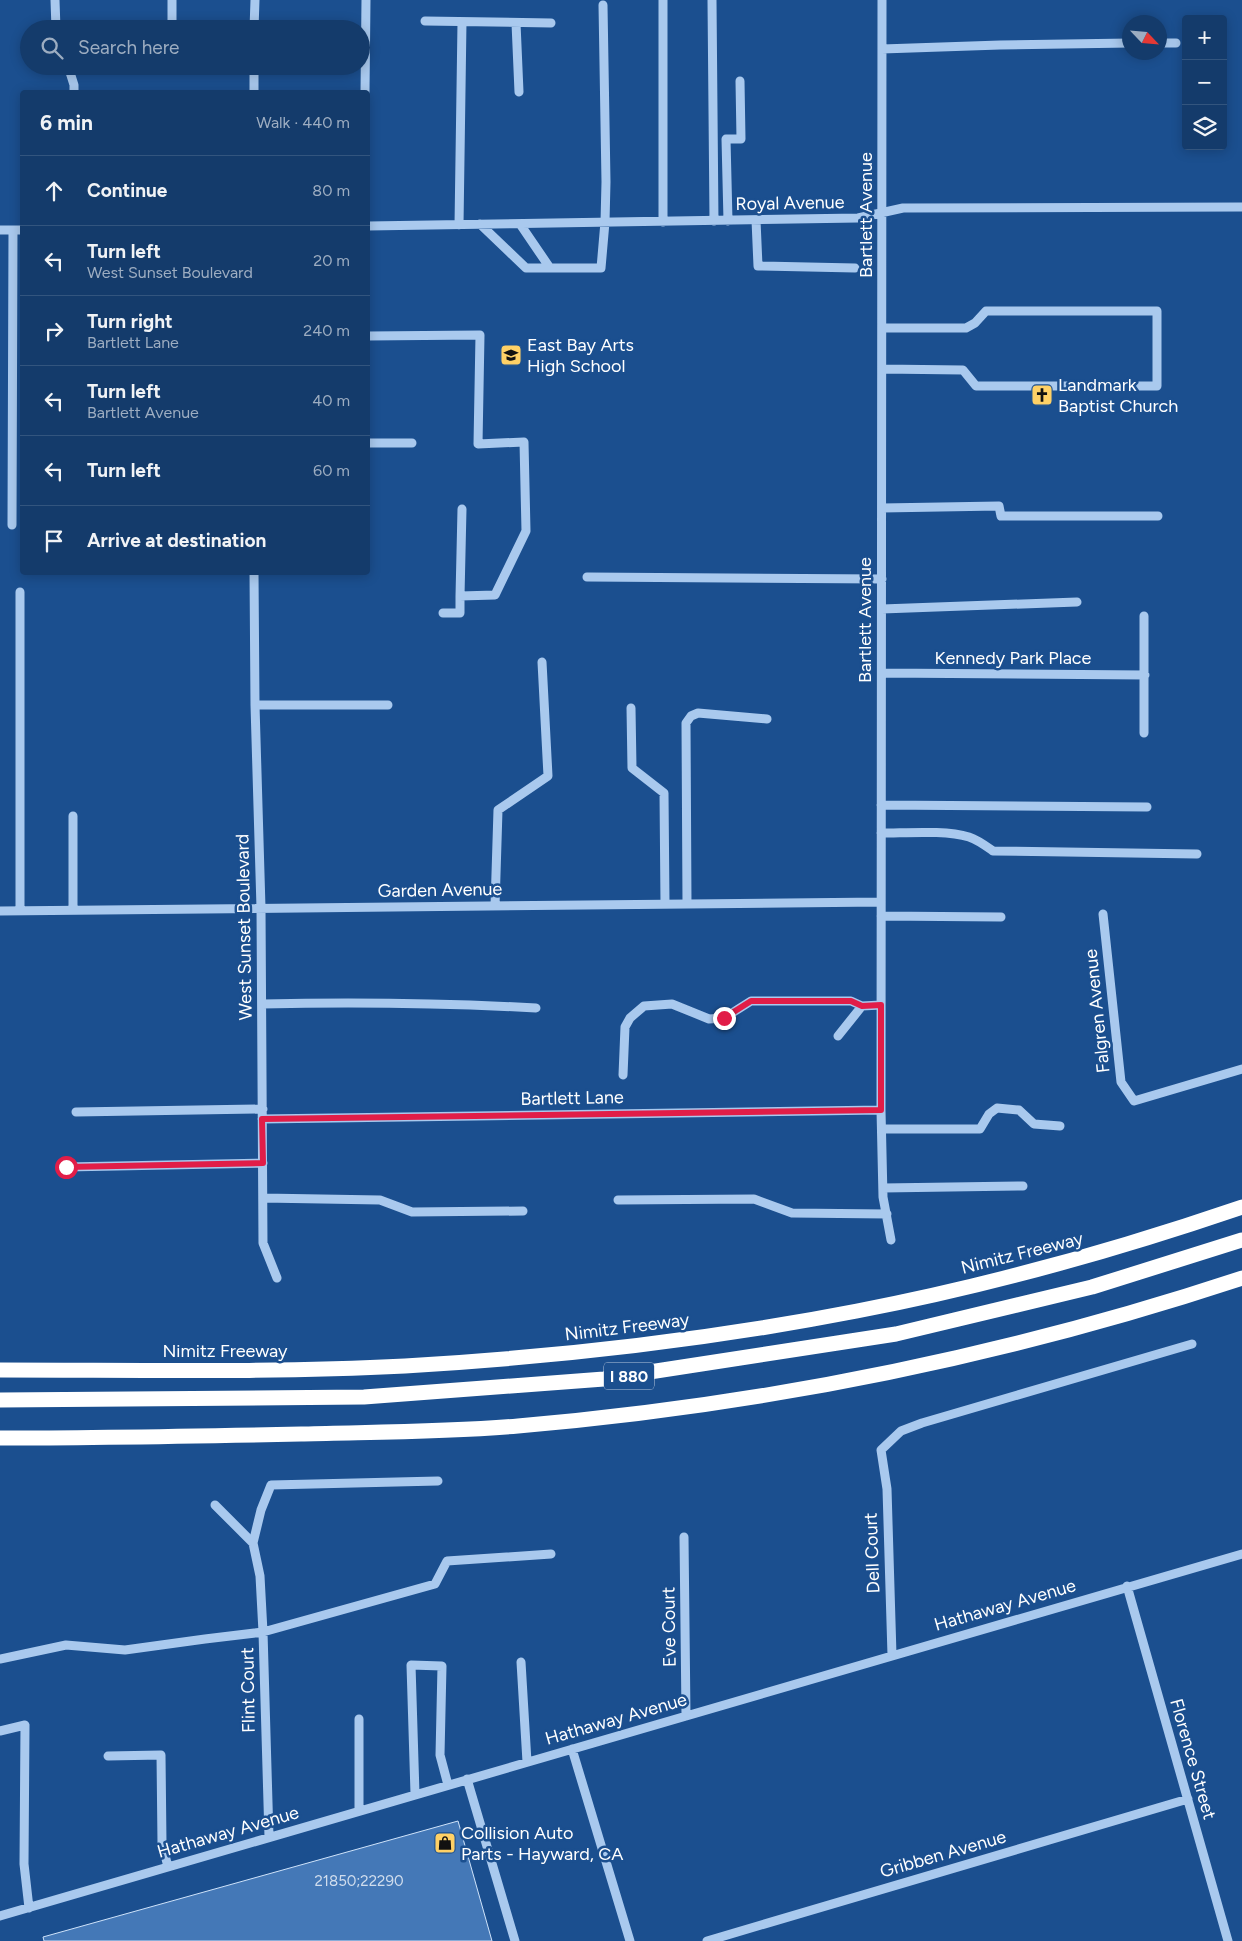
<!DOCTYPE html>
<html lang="en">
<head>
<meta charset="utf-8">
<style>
	body { margin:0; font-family:Figtree,sans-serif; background:#1d4271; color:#f1f3f6 }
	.controls { position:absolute; right:15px; top:15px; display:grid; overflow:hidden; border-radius:5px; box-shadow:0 2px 12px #0003 }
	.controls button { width:45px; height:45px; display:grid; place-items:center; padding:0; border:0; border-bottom:1px solid #33557e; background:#143b6b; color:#f1f3f6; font:25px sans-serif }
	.compass { position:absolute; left:1122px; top:15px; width:45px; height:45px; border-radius:50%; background:#143b6b; box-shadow:0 2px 12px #0003; rotate:116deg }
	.stop { position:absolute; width:15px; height:15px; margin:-11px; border:4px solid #e11d48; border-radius:50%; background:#fff }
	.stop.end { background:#e11d48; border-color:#fff; box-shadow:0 1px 5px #0008 }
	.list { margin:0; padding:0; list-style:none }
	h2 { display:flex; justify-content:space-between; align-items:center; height:65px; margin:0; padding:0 20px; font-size:21px }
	h2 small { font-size:16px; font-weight:400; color:#9dadc1 }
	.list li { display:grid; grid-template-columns:32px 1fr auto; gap:15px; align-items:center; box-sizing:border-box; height:70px; padding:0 20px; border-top:1px solid #33557e }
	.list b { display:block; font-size:19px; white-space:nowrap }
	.list p { margin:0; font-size:16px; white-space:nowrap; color:#9dadc1 }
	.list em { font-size:16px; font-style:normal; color:#9dadc1 }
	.icon { flex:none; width:28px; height:28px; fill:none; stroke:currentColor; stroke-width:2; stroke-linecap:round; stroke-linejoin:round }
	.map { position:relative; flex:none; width:1242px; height:1941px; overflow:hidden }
	.search { position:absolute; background:#143b6b; box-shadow:0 2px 12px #0003; left:20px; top:20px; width:350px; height:55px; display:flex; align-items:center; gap:12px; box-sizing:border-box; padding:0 18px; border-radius:28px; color:#9dadc1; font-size:19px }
	.panel { position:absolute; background:#143b6b; box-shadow:0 2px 12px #0003; left:20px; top:90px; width:350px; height:485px; border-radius:5px }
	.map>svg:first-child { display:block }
	.building { fill:#4478b7; stroke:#cfe3fa }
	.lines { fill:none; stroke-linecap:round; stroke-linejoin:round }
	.minor { stroke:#a9c9ee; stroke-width:9 }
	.highway { stroke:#fff; stroke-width:15 }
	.route { stroke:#e11d48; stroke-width:6 }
	.labels { text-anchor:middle; stroke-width:5; stroke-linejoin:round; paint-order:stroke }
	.number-label { font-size:15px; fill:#d0dded }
	.shield { fill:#1b4f8f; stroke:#bbcadd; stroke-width:1 }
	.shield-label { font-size:16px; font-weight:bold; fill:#fff }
	.street-label { font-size:18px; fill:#fff; stroke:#1b4f8f }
	.poi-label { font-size:18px; fill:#fff; stroke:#1b4f8f; text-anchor:start }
</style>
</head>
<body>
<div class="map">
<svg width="1242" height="1941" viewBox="0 0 1242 1941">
	<rect width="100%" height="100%" fill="#1b4f8f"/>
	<path class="building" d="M 458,1821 L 492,1941 L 44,1941 L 43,1937 Z"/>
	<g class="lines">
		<path class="minor" d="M 55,0 L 56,29
			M 712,0 L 714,221
			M 882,0 L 881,1110 L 883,1197 L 891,1240
			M 425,21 L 551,23
			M 516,23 L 519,92
			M 172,29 L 172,0
			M 254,29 L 255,0
			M 1160,43 L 1176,43
			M 882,49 L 1000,45 L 1130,43
			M 68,66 L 74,85 L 74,92
			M 69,67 L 84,66
			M 254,92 L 254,66
			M 365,92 L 366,0
			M 756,220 L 758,266 L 855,268
			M 728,221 L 726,139 L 741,139 L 740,81
			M 663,222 L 663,0
			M 480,224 L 526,268 L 550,268
			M 520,224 L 550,268 L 601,268 L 605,222 L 606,182 L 603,5
			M 459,225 L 462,22
			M 368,226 L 858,218 L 903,208 L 1242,207
			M 0,230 L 22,230
			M 368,336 L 480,335 L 478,444 L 524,442 L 526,531 L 495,595 L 460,596 L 462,509
			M 882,369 L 963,370 L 976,386 L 1157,386 L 1157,311 L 986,311 L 975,323 L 966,328 L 882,328
			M 368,443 L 412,443
			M 882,508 L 999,506 L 1001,516 L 1158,516
			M 12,525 L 13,230
			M 254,572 L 255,705 L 261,908 L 263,1243 L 277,1278
			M 587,577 L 882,579
			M 20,592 L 20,911
			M 882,609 L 1077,602
			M 443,613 L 460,613 L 460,596
			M 1144,616 L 1144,733
			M 882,673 L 1145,675
			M 255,705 L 388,705
			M 631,708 L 632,768 L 664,793 L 665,904
			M 881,805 L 1147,807
			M 881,833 C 907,833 946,830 969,837 C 978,840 986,846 993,851 L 1197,854
			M 687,904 L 686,723 L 691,716 L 698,713 L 767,719
			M 495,906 L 498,810 L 548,776 L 542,662
			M 73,910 L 73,816
			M 0,911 L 881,902
			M 1103,914 L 1121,1082 L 1134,1101 L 1242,1069
			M 881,916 L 1001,917
			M 262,1004 C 353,1002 444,1003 536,1008
			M 838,1036 L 862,1006
			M 623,1075 L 625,1027 L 630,1018 L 644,1006 L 672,1004 L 709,1019 L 724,1018 L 751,1001 L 851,1001 L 862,1006 L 881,1005
			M 76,1112 L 263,1109
			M 262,1119 L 881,1110
			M 882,1129 L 980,1129 L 989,1114 L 997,1108 L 1019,1110 L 1034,1124 L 1060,1126
			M 66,1167 L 263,1163
			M 883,1188 L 1023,1186
			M 263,1198 L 380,1200 L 412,1212 L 523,1211
			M 618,1200 L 754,1199 L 792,1213 L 887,1214
			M 215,1505 L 253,1543
			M 684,1537 L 686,1716
			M 1127,1586 L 1228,1941
			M 892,1655 L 887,1489 L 881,1450 L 901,1431 L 922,1423 L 1192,1344
			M 0,1659 L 66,1645 L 125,1650 L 205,1639 L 263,1632 L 435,1584 L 447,1561 L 551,1554
			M 521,1662 L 527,1762
			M 359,1719 L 359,1811
			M 0,1731 L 25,1725 L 24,1864 L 29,1908
			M 572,1749 L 630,1941
			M 108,1756 L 161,1755 L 162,1843 L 168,1867
			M 467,1779 L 515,1941
			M 415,1794 L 411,1665 L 442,1666 L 440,1755 L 448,1785
			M 269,1837 L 263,1632 L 260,1576 L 253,1543 L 261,1510 L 271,1485 L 438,1481
			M 0,1916 L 1242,1554
			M 707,1941 L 1188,1799"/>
		<path class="highway" d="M 0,1370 C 135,1370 270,1373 405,1366 C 557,1357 708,1340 857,1311 C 988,1286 1116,1250 1242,1207
			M 0,1400 L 364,1397 L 604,1379 L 896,1334 L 1092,1287 L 1242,1240
			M 0,1438 C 101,1438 202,1436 304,1434 C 375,1432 447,1432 518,1426 C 764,1405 1009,1355 1242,1278"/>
	</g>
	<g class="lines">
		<path class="route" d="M 66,1167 L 263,1163 L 262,1119 L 881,1110 L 881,1005 L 862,1006 L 851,1001 L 751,1001 L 724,1018"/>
	</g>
	<defs>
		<g id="school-square" transform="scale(1.125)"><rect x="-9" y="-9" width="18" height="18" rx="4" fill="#ffd166" stroke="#1b4f8f"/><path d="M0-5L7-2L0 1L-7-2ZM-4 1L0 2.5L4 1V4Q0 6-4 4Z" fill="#111"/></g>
		<g id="church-square" transform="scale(1.125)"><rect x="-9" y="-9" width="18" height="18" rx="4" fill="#ffd166" stroke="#1b4f8f"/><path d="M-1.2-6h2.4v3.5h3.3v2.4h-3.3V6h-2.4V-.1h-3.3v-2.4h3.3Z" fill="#111"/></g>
		<g id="shop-square" transform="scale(1.125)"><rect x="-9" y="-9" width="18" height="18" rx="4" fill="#ffd166" stroke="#1b4f8f"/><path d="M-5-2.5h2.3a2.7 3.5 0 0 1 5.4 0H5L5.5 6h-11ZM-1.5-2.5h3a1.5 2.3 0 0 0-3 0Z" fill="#111"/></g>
	</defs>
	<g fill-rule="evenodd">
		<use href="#school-square" x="511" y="355"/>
		<use href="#church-square" x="1042" y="395"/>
		<use href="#shop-square" x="445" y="1843"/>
	</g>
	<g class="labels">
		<g class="number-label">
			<text x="359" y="1886">21850;22290</text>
		</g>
		<rect class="shield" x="604" y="1362.5" width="50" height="27" rx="4"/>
		<g class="shield-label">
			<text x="629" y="1382">I 880</text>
		</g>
		<g class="street-label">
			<text transform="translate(790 203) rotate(-1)" y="6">Royal Avenue</text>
			<text transform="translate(866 215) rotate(-90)" y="6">Bartlett Avenue</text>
			<text transform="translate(865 620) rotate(-90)" y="6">Bartlett Avenue</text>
			<text x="1013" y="664">Kennedy Park Place</text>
			<text transform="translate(440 890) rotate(-1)" y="6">Garden Avenue</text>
			<text transform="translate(244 927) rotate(-91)" y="6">West Sunset Boulevard</text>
			<text transform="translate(1097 1011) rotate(-96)" y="6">Falgren Avenue</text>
			<text transform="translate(572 1098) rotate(-1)" y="6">Bartlett Lane</text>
			<text transform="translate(1022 1253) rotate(-14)" y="6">Nimitz Freeway</text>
			<text transform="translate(627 1327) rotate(-7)" y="6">Nimitz Freeway</text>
			<text x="225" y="1357">Nimitz Freeway</text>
			<text transform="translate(872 1553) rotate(-92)" y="6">Dell Court</text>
			<text transform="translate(1005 1605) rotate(-16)" y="6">Hathaway Avenue</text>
			<text transform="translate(669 1627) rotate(-91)" y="6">Eve Court</text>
			<text transform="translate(248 1690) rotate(-91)" y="6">Flint Court</text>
			<text transform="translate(616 1719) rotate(-16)" y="6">Hathaway Avenue</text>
			<text transform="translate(1193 1759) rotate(74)" y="6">Florence Street</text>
			<text transform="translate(228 1832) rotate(-16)" y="6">Hathaway Avenue</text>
			<text transform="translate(943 1854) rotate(-16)" y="6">Gribben Avenue</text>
		</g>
		<g class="poi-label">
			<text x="527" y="351">East Bay Arts<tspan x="527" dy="21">High School</tspan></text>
			<text x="1058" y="391">Landmark<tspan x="1058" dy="21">Baptist Church</tspan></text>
			<text x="461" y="1839">Collision Auto<tspan x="461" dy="21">Parts - Hayward, CA</tspan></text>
		</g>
	</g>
</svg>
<div class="controls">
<button>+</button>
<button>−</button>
<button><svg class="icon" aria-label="layers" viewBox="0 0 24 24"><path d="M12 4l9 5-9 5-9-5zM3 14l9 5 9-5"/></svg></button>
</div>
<svg class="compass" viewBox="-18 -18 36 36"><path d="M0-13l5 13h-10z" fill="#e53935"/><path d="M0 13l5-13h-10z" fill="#9dadc1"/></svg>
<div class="stop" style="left:66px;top:1167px"></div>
<div class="stop end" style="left:724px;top:1018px"></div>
<div class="search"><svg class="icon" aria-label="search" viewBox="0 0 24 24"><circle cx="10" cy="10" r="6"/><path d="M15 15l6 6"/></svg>Search here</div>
<section class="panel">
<h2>6 min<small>Walk · 440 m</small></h2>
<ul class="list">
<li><svg class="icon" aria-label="ahead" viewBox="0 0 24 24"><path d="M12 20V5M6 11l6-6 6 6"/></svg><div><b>Continue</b></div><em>80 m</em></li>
<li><svg class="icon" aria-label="left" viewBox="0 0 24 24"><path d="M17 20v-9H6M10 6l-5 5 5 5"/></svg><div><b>Turn left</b><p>West Sunset Boulevard</p></div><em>20 m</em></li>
<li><svg class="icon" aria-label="right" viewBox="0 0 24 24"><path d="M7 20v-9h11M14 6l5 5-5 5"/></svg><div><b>Turn right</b><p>Bartlett Lane</p></div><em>240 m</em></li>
<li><svg class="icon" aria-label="left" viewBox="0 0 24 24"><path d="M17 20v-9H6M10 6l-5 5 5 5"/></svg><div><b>Turn left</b><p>Bartlett Avenue</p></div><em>40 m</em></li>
<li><svg class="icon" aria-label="left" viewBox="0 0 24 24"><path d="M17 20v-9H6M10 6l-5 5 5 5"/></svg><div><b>Turn left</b></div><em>60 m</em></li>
<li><svg class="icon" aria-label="arrive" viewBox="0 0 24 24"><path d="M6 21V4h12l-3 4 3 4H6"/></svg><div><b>Arrive at destination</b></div></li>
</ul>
</section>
</div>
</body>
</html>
